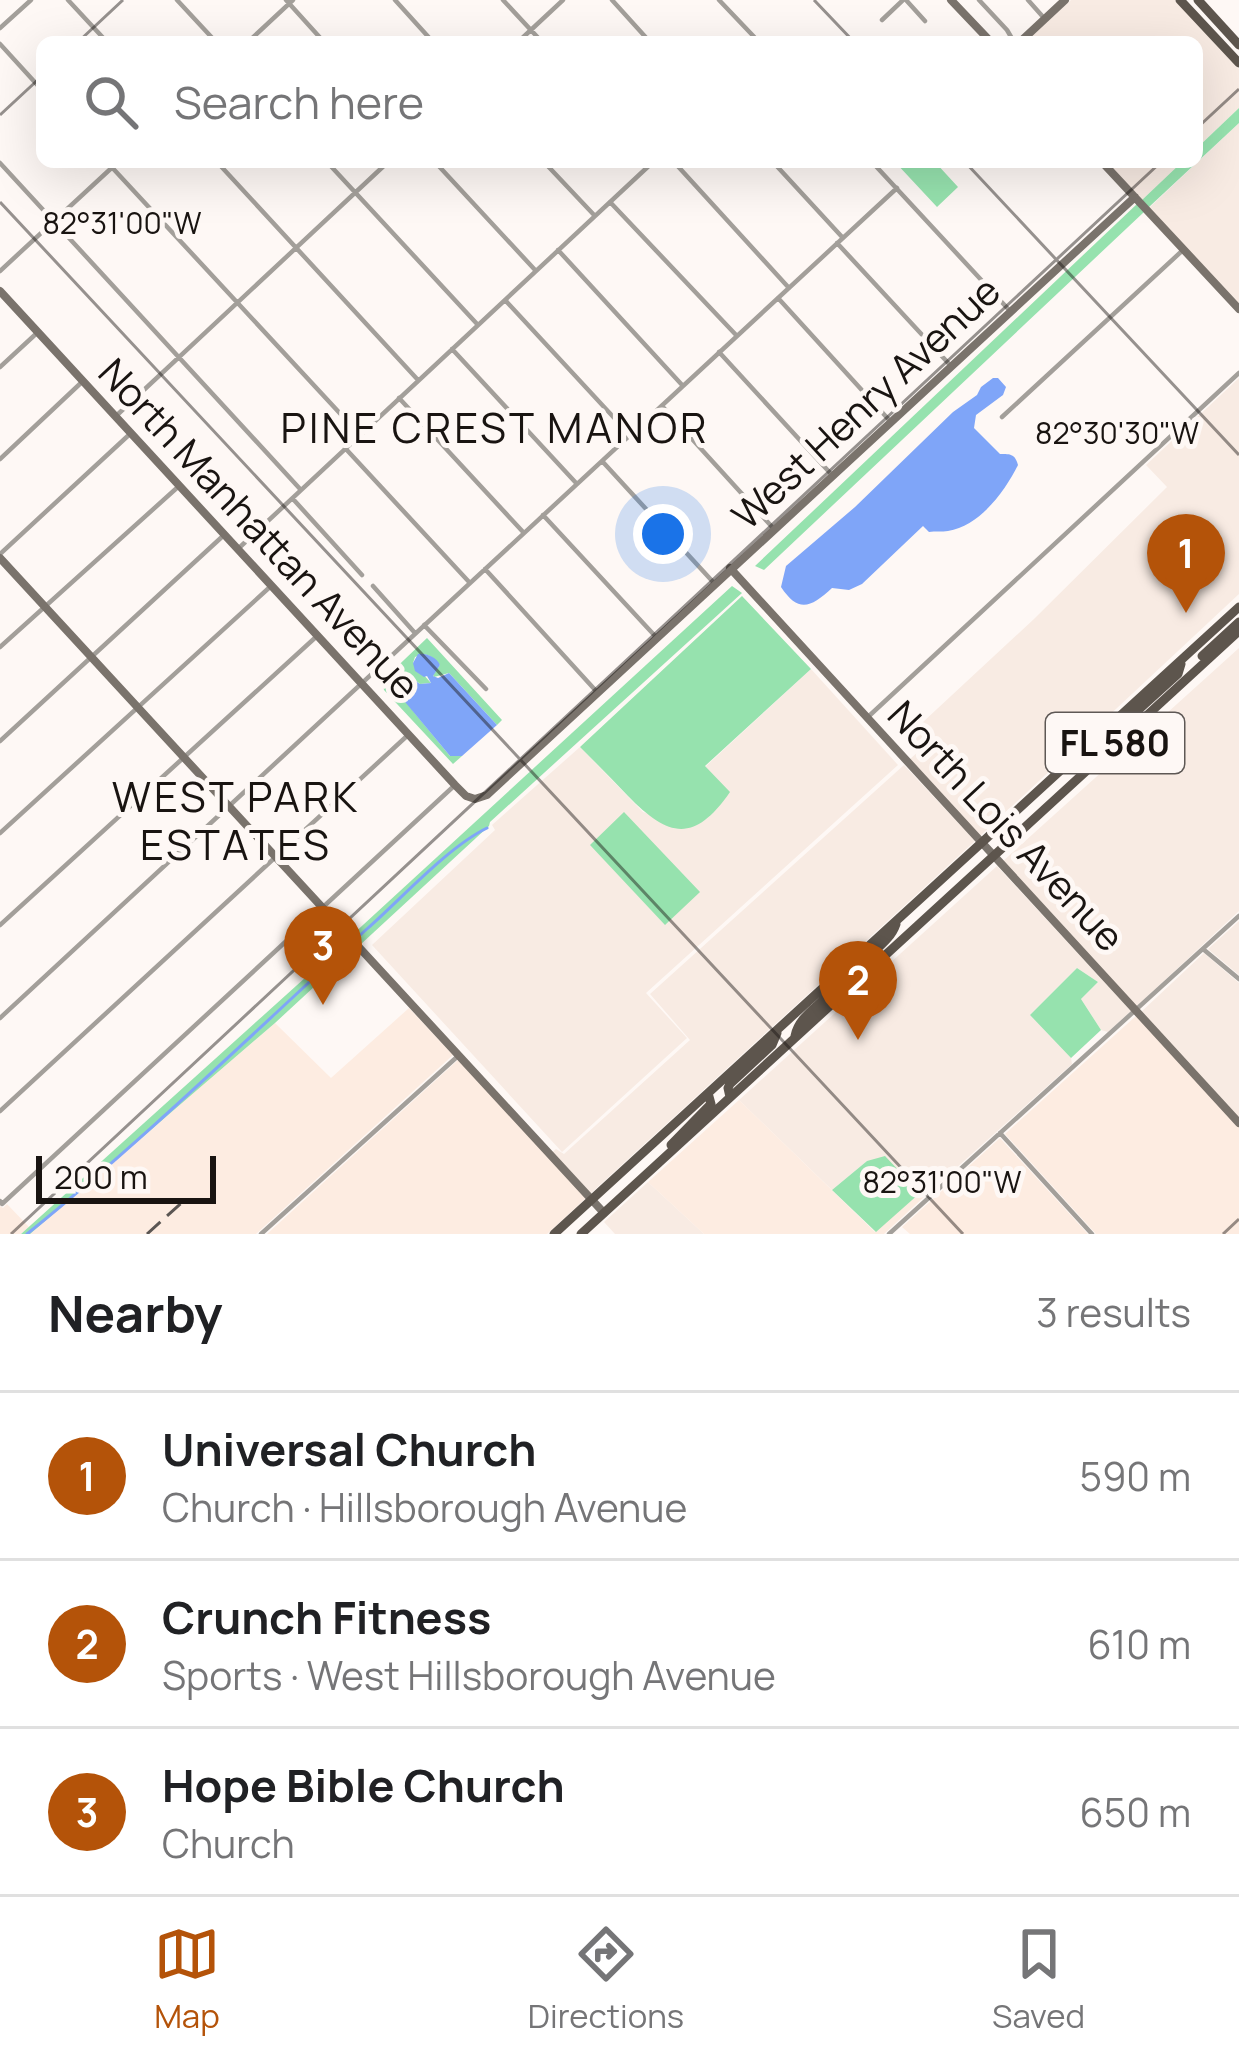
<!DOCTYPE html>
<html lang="en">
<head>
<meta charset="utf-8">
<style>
	body { margin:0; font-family:Manrope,sans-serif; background:#f6f6f6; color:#202124 }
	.scale { position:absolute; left:36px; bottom:30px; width:180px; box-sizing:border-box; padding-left:12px; border:6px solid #191411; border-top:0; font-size:33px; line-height:42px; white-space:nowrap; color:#191411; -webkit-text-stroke:9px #fef8f5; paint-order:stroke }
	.you { position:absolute; left:663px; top:534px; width:42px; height:42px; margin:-30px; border:9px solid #fff; border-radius:50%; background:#1a73e8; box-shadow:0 0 0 18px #1a73e833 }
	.badge { display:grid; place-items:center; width:78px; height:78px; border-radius:50%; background:#b45309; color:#fff; font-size:39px; font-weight:700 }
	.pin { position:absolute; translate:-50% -99px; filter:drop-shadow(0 3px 6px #0008) }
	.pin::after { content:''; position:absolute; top:63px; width:42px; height:36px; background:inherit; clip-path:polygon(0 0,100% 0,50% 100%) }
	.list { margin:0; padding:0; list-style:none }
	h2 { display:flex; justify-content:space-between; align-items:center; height:156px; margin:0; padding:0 48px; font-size:51px }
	h2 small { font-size:39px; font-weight:400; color:#757577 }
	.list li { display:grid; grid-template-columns:78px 1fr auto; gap:36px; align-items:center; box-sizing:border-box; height:168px; padding:0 48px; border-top:3px solid #e0e0e0 }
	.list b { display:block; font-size:45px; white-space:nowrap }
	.list p { margin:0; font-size:39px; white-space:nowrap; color:#757577 }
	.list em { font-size:39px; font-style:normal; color:#757577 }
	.icon { flex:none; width:66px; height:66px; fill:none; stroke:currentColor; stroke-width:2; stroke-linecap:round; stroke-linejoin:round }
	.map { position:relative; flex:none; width:1239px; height:1234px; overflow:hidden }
	.search { position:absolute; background:#fff; box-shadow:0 12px 48px #0002; left:36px; right:36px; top:36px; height:132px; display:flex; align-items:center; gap:30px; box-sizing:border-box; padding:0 42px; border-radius:18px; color:#757577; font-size:45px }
	.sheet { height:660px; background:#fff }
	nav { display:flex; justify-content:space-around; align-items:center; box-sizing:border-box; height:168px; border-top:3px solid #e0e0e0; background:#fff; font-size:33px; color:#757577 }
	nav a { display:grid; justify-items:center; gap:6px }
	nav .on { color:#b45309 }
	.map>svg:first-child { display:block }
	.built { fill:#f8ebe3 }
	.industrial { fill:#fdece1 }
	.green { fill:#96e2ae }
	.water { fill:#7fa5f8 }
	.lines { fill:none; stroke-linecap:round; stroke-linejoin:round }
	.stream { stroke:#7fa5f8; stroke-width:3 }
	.street { stroke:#a39f9a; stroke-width:4.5 }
	.secondary { stroke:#7a736c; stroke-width:8 }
	.primary { stroke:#5d554d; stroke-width:9 }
	.rail { stroke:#5b5653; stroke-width:3; stroke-dasharray:18 9; stroke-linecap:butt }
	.ticks { fill:none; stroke:#191411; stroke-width:3; stroke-opacity:0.45 }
	.labels { text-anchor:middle; stroke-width:10; stroke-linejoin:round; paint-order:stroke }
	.shield { fill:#fef8f5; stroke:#5e5855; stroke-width:3 }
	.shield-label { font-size:36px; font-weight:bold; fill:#191411 }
	.street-label { font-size:39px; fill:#191411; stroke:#fef8f5 }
	.neighbourhood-label { font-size:42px; letter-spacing:3px; fill:#191411; stroke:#fef8f5 }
	.ticks-label { font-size:30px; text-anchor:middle; fill:#191411; stroke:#fef8f5; stroke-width:10; stroke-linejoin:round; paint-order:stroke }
</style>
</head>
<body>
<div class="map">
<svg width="1239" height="1234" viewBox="0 0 1239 1234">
	<rect width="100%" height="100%" fill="#fef8f5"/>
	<path class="built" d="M 1071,0 L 1175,0 L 1239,69 L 1239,108 L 1197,148 L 1197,42 L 1025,42 Z
		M 1239,123 L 1239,304 L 1149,208 Z
		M 1107,162 L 1182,162 L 1142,200 Z
		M 1239,378 L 1239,594 L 979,837 L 909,760 L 920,750 L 909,735 L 1034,619 L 1167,487 L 1146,465 Z
		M 1239,648 L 1239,911 L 1136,1007 L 1002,862 Z
		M 811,669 L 898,765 L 646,993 L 687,1038 L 562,1152 L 372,945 L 495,830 L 492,825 L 580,747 L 643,812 L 689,828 L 721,804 L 705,767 Z
		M 904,765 L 975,841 L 590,1194 L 551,1153 L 556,1149 L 564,1154 L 690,1040 L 650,994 Z
		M 997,866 L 1131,1011 L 1108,1032 L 1101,1030 L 1081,999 L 1098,982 L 1077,968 L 1030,1015 L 1071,1058 L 1072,1064 L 925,1196 L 867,1161 L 832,1190 L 739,1100 Z
		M 1239,921 L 1239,975 L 1208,949 Z
		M 1204,953 L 1239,983 L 1239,1118 L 1141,1012 Z
		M 648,1182 L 704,1234 L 615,1234 L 604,1222 Z"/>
	<path class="industrial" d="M 409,1008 L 453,1055 L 256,1234 L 30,1234 L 275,1023 L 331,1078 Z
		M 1136,1016 L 1239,1127 L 1239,1234 L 1096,1234 L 1005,1134 Z
		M 458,1060 L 586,1198 L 547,1234 L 267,1234 Z
		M 739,1100 L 875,1232 L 919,1194 L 925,1196 L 884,1234 L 704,1234 L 648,1182 Z
		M 1000,1138 L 1088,1234 L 910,1234 L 902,1227 Z
		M 7,1204 L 29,1227 L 21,1234 L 0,1234 L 0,1206 L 3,1208 Z"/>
	<path class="green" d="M 1239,108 L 1239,123 L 1149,207 L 1142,200 L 1182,162 L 1197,162 L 1197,148 Z
		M 895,162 L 935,162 L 958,187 L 937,207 Z
		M 1137,204 L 1144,212 L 764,570 L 755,566 Z
		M 732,586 L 742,593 L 490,822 L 489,826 L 360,945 L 351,936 Z
		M 742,596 L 811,669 L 705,766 L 730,792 C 694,844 668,837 628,796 C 612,779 596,763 580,747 Z
		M 427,638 L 502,720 L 497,725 L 449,673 L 434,677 L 433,675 L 440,665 C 432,656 427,651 415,657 L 413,663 L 431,683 L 420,684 L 410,676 L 401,675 L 413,711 L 450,756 L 462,756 L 453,764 L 384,690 L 382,681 Z
		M 624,812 L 700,892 L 665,925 L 590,845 Z
		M 347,940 L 355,949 L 275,1023 L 30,1234 L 21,1234 Z
		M 1077,968 L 1098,982 L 1081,999 L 1101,1030 L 1071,1058 L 1030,1015 Z
		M 885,1156 L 920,1193 L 876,1232 L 832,1190 L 867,1161 Z"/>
	<path class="water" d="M 993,378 L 998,378 L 1006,387 L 1003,395 L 976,415 L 974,428 L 1000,454 C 1011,454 1015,454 1018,465 C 1005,491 980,526 948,531 C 942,532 935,531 929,532 L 923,526 L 862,584 L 849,590 L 832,588 C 811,607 799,614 781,587 L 786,566 L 855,507 L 953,412 L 977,395 L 981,387 Z
		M 418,654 C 427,653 436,657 440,665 L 433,676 L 438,678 L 449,673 L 497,725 L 462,756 L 450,756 L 391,685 L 397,676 L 405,674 L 420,684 L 431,683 L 427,676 L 424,677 L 415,671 L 413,663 Z"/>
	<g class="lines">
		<path class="stream" d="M 27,1234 C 146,1138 255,1031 368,928 C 402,898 448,847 487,828"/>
		<path class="street" d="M 68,0 L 107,42
			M 177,0 L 216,42
			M 286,0 L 324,42
			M 395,0 L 433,42
			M 503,0 L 542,42
			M 612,0 L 650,42
			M 719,0 L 759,42
			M 906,0 L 925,21
			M 979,0 L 1007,30 L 1014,42
			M 1028,0 L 1044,18
			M 882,20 L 903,0
			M 0,28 L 31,0
			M 248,42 L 293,0
			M 518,42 L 563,0
			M 0,44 L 42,90
			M 107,162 L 360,435
			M 217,162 L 418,380
			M 327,162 L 478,325
			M 435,162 L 536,271
			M 544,162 L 595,216
			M 674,162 L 789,288
			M 773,162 L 843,238
			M 872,162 L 1010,311
			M 0,163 L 301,490
			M 610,202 L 737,336
			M 837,243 L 951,366
			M 558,250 L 683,386
			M 0,271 L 118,162
			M 778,298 L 890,421
			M 505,300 L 630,435
			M 452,349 L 577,484
			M 719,352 L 832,475
			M 0,367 L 38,332
			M 399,398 L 524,533
			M 662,406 L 774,529
			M 116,416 L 388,162
			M 1002,417 L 1183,250
			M 345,448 L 470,583
			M 0,459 L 83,381
			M 602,461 L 714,583
			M 293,499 L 362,575
			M 543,515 L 656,637
			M 240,547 L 653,162
			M 0,554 L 131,433
			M 485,569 L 597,692
			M 373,586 L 415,633
			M 424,625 L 486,689
			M 0,647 L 179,486
			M 869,716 L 1239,373
			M 0,741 L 224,535
			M 0,833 L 271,586
			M 0,925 L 317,636
			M 1203,949 L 1239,979
			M 0,1018 L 897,188
			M 0,1111 L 408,735
			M 1000,1133 L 1092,1234
			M 0,1201 L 2,1204 L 455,785
			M 261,1234 L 458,1056
			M 889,1234 L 1239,916"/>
		<path class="secondary" d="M 951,0 L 991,42
			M 1020,42 L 1065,0
			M 1102,162 L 1239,309
			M 0,291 L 455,785 L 466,796 L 475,799 L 487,795 L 1135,197
			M 0,558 L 604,1213
			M 730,568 L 1239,1123"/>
		<path class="primary" d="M 1180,0 L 1239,63
			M 1198,0 L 1239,45
			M 1202,656 L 1239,622
			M 1133,727 L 1135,713 L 1178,674 L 1181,664
			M 855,981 C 857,956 888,948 896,924
			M 795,1036 C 800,1010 833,1002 844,971
			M 730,1097 L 728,1088 L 730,1084 L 772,1045 L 777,1033
			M 671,1145 L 711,1104 L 708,1093
			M 554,1234 L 1239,607
			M 581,1234 L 1239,631"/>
		<path class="rail" d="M 147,1234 L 187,1198"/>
	</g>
	<path class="ticks" d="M 814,0 L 854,42M 78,42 L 123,0M 0,115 L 42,76M 1197,128 L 1239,89M 965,162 L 1239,455M 0,202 L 963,1234M 11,1234 L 1161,162M 1223,1234 L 1239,1219"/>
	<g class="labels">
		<rect class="shield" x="1046" y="713" width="138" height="60" rx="9"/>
		<g class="shield-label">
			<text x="1115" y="756">FL 580</text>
		</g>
		<g class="street-label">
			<text transform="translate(866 403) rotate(-43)" y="14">West Henry Avenue</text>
			<text transform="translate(259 529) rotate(47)" y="14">North Manhattan Avenue</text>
			<text transform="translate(1006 826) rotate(47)" y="14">North Lois Avenue</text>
		</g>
		<g class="neighbourhood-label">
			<text x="495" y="443">PINE CREST MANOR</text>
			<text x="236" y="812">WEST PARK<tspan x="236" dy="48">ESTATES</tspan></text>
		</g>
	</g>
	<g class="ticks-label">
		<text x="122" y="234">82°31'00"W</text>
		<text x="1117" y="444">82°30'30"W</text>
		<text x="942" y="1193">82°31'00"W</text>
	</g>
</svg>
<div class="scale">200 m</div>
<div class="you"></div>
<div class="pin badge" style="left:1186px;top:613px">1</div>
<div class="pin badge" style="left:858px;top:1040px">2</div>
<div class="pin badge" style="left:323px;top:1005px">3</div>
<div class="search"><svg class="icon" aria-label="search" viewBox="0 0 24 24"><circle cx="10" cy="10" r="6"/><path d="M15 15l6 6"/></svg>Search here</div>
</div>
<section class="sheet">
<h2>Nearby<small>3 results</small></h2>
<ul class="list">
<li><span class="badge">1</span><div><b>Universal Church</b><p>Church · Hillsborough Avenue</p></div><em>590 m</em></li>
<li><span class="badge">2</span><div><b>Crunch Fitness</b><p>Sports · West Hillsborough Avenue</p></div><em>610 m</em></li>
<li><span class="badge">3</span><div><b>Hope Bible Church</b><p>Church</p></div><em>650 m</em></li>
</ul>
</section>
<nav>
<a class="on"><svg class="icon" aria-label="map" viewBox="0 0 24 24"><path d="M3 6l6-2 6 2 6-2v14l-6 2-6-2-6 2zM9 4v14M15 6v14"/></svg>Map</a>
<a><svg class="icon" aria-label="directions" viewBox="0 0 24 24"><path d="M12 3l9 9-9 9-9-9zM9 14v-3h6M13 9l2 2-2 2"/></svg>Directions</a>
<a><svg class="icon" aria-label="saved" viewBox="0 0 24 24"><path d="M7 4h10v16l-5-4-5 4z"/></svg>Saved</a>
</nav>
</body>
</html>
